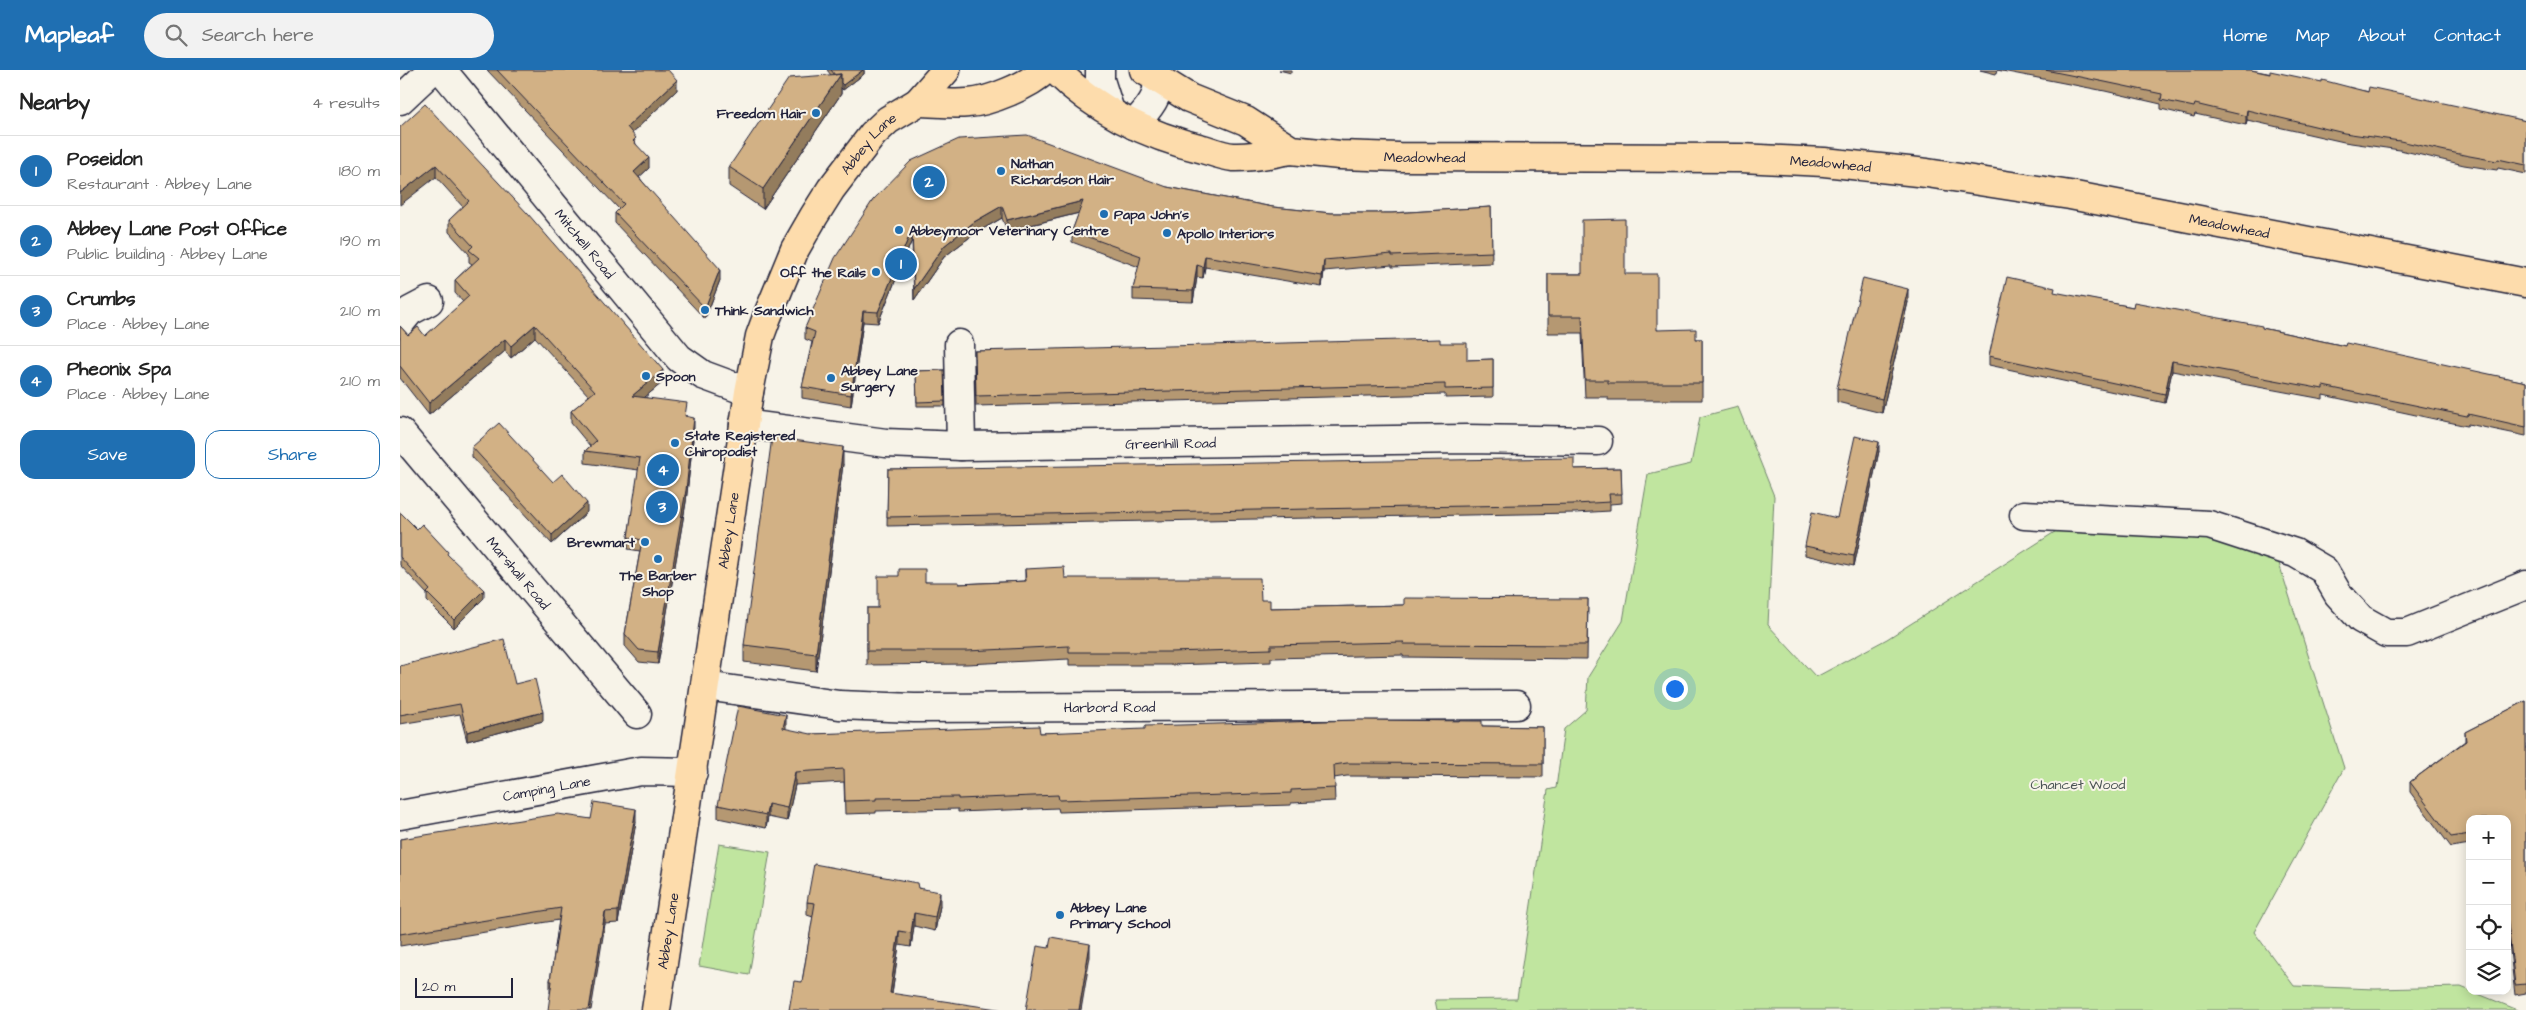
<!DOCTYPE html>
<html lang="en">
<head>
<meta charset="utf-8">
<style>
	body { margin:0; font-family:"Architects Daughter",sans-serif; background:#f2f2f2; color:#222 }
	.controls { position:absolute; right:15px; bottom:15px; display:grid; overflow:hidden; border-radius:10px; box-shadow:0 2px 12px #0003 }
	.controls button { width:45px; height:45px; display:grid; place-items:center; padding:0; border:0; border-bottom:1px solid #e0e0e0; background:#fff; color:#222; font:25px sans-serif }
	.scale { position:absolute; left:15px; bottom:12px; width:98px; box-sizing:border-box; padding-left:5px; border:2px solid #22223b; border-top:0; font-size:14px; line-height:18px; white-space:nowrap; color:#22223b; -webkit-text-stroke:4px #f7f3e8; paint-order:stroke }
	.you { position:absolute; left:1274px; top:618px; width:18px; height:18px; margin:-12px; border:4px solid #fff; border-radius:50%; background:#1a73e8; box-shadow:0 0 0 8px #1a73e833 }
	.badge { display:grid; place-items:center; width:32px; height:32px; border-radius:50%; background:#1f6fb2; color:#fff; font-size:16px; font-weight:700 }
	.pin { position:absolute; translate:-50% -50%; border:2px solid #fff; box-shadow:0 1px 5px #0006 }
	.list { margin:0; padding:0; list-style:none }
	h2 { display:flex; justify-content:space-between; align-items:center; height:65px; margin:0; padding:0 20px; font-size:21px }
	h2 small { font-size:16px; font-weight:400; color:#767676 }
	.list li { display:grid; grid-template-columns:32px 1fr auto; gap:15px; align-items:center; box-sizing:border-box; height:70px; padding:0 20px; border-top:1px solid #e0e0e0 }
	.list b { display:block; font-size:19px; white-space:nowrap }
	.list p { margin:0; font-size:16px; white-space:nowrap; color:#767676 }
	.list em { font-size:16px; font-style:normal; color:#767676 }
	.actions { display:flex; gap:10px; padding:15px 20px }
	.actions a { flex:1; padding:11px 0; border:1px solid #1f6fb2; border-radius:15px; text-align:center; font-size:18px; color:#1f6fb2 }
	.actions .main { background:#1f6fb2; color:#fff }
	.icon { flex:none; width:28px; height:28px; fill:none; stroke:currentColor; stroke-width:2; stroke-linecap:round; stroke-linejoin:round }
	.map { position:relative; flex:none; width:2126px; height:940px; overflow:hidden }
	header { display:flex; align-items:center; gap:30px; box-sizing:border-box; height:70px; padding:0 25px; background:#1f6fb2; color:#fff }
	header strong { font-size:24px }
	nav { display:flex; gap:28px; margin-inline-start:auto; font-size:18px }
	.search { width:350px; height:45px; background:#f2f2f2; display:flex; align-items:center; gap:12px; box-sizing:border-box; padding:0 18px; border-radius:28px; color:#767676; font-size:19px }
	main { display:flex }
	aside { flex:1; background:#fff }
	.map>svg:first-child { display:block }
	.green { fill:#c0e59f; stroke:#71846d }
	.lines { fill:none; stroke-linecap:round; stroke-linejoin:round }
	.minor-casing { stroke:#22223b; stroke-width:31 }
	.major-casing { stroke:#22223b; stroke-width:31 }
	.highway-casing { stroke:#22223b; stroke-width:31 }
	.minor { stroke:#f7f3e8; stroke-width:28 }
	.major { stroke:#fddcac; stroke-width:28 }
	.highway { stroke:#fddcac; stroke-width:28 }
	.wall { fill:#b59872; stroke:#22223b }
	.shaded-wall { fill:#937c5d; stroke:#22223b }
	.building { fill:#d2b185; stroke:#22223b }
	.poi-dot { fill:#1f6fb2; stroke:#f7f3e8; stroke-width:2 }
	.labels { text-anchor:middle; stroke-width:4; stroke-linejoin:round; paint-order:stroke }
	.poi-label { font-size:14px; font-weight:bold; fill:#22223b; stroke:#f7f3e8; text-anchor:start }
	.street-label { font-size:14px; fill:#22223b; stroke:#f7f3e8 }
	.park-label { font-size:14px; fill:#4a5354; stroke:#f7f3e8 }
</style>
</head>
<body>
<header>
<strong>Mapleaf</strong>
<div class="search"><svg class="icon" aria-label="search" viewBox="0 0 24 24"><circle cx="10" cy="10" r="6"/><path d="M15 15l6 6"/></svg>Search here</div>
<nav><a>Home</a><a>Map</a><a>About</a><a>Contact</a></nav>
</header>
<main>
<aside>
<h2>Nearby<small>4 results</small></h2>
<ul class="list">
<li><span class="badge">1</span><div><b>Poseidon</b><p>Restaurant · Abbey Lane</p></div><em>180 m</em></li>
<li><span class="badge">2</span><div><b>Abbey Lane Post Office</b><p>Public building · Abbey Lane</p></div><em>190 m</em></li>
<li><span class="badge">3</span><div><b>Crumbs</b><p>Place · Abbey Lane</p></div><em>210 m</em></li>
<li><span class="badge">4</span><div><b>Pheonix Spa</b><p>Place · Abbey Lane</p></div><em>210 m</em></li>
</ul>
<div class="actions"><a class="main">Save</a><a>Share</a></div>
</aside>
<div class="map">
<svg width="2126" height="940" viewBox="0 0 2126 940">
	<rect width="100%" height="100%" fill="#f7f3e8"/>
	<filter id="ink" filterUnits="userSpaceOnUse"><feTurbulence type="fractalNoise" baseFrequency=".02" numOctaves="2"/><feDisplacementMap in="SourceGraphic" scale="10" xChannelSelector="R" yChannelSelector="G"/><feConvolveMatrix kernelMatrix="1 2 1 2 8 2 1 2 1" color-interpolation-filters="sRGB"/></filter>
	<g filter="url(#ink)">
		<path class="green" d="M 1338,337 L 1374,426 L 1368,555 L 1416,607 L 1487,569 L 1683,444 L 1875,481 L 1944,698 L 1854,862 L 1894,916 L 1975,919 L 2061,917 L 2118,940 L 1037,940 L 1035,930 L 1117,929 L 1148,720 L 1156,718 L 1164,659 L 1186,640 L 1188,607 L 1223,551 L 1248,404 L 1291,394 L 1300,347 Z
			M 319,774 L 370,782 L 349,905 L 299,896 Z"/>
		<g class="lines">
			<g class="minor-casing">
				<g id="minor">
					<path id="s1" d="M 42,0 L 279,288 L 303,305 L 349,322"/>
					<path d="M 700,0 L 700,10 L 710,41"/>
					<path d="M 0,30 L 32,0"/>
					<path d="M 734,55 C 750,36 762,27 756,0"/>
					<path d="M 0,253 L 10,241 L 29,231"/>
					<path d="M 559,274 L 561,376"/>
					<path id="s2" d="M 344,354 L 486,373 L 561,376 L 1066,369 L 1198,371"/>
					<path id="s3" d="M 0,362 L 237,644"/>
					<path d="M 1624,445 L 1809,455 L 1895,483 L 1924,500 L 1938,524 L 1961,549 L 1986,563 L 2007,563 L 2126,515"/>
					<path id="s4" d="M 305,616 L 439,635 L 514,638 L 1116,635"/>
					<path id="s5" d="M 0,745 L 241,701 L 293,702"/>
				</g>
			</g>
			<g class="major-casing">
				<g id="major">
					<path d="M 518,32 C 534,32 552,35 568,33 C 589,32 630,15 645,0"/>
					<path id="s6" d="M 256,940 L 349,322 L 360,266 L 367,247 L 395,179 L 414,146 L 431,119 L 473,64 L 488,50 L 518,32 L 546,0"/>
				</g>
			</g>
			<g class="highway-casing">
				<g id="highway">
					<path d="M 655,0 C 696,40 748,66 803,79 C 813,82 823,86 833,87 C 852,88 872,83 891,80"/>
					<path id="s7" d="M 744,0 L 789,28 L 846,51 L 891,80 L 940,85 L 999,87 L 1341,88 L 1424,92 L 1527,103 L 1670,125 L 2126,213"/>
				</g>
			</g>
			<use href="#minor" class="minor"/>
			<use href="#major" class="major"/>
			<use href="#highway" class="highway"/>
		</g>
		<path class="wall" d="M 87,0 L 268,0 L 277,20 L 232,63 L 236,74 L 249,98 L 239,107 L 320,210 L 305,249 L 215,153 L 215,143 L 219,139 Z
			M 427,0 L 464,0 L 464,4 L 443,20 L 441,18 L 441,24 L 363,139 L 329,116 L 329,97 L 431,5 Z
			M 879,0 L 891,0 L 891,3 Z
			M 1580,0 L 1851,0 L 2126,51 L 2126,104 L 2098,98 L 2097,100 L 2064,95 L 2000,80 L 1944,72 L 1847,50 L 1846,55 L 1795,44 L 1794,47 L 1761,39 L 1761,34 L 1705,21 L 1597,0 L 1596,4 Z
			M 0,57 L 263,312 L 245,327 L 287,346 L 294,360 L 286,432 L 258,594 L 239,592 L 225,576 L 225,564 L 240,481 L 228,479 L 228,467 L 239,400 L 185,393 L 185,381 L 190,376 L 171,353 L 171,341 L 189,326 L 135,267 L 111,288 L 105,281 L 29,345 L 0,308 L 0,256 L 8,265 L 25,266 L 63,232 L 55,223 L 55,210 L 72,194 L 69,192 L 69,184 L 49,162 L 49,150 L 63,137 L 36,107 Z
			M 767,117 L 873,137 L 931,143 L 992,143 L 1091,137 L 1092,193 L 992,197 L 992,195 L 924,201 L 922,217 L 805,197 L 803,208 L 797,207 L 793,232 L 733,230 L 733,219 L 739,197 L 672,172 L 672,161 L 679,143 L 607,161 L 602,148 L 574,164 L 544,187 L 514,230 L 512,170 L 478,253 L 463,252 L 451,336 L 402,328 L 402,317 L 412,272 L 405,269 L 405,258 L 473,130 Z
			M 1148,204 L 1225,204 L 1257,260 L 1296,269 L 1302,269 L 1302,330 L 1208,330 L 1208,327 L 1185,327 L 1182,263 L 1148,263 Z
			M 1655,223 L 1733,237 L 1862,258 L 1945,276 L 2126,312 L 2126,366 L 2068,354 L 2067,356 L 1923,325 L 1923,329 L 1772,301 L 1765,333 L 1589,295 L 1589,286 Z
			M 1508,232 L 1482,343 L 1437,332 L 1437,318 Z
			M 1040,273 L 1067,290 L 1093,289 L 1093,327 L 1045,328 L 1045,324 L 576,336 L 575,281 Z
			M 544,300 L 545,336 L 517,336 L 516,301 Z
			M 72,377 L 153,412 L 187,442 L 152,474 L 72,387 Z
			M 1479,381 L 1454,496 L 1405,485 L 1405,476 L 1437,448 Z
			M 443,394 L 416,601 L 344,592 L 344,575 Z
			M 1221,398 L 1222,433 L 1210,434 L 1210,441 L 1175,443 L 487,456 L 488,399 L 1174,399 Z
			M 0,442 L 17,459 L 48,486 L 84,528 L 54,558 L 27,531 L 27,524 L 0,495 Z
			M 625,499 L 665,508 L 861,530 L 870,538 L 1004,535 L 1188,529 L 1187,589 L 1003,587 L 1003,585 L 871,588 L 871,592 L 770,595 L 669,595 L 669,589 L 567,594 L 467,595 L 467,538 L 478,538 L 525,512 L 559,514 L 625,511 Z
			M 0,596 L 115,614 L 143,651 L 67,671 L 60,644 L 0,654 Z
			M 2126,631 L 2126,923 L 2115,925 L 2107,854 L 2107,749 L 2070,749 L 2070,774 L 2051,777 L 2010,722 L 2010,712 L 2065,671 L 2065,662 Z
			M 1082,656 L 1143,657 L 1143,707 L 947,706 L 934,708 L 935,731 L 891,733 L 891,735 L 659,742 L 658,738 L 558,742 L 558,739 L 476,741 L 476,743 L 445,744 L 444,712 L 395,715 L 387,751 L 368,747 L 366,758 L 318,748 L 318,735 L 411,664 L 640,663 Z
			M 191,749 L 236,752 L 218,853 L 205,854 L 150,923 L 150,911 L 159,850 L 0,876 L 0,769 Z
			M 518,818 L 540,836 L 535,861 L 514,856 L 511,877 L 499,875 L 492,923 L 402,912 L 413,847 L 407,845 L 407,832 Z"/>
		<path class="shaded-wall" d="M 463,0 L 464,0 L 464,4 L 443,20 L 443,15 Z
			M 441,4 L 441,24 L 363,139 L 363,119 Z
			M 277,10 L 277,20 L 227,68 L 227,57 Z
			M 1847,40 L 1847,50 L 1846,55 L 1846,46 Z
			M 249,88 L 249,98 L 234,112 L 234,102 Z
			M 36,95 L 36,107 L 0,135 L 0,123 Z
			M 683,131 L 683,142 L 607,161 L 607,150 Z
			M 602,136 L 602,148 L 574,164 L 544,187 L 514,230 L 514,219 L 544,176 L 574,152 Z
			M 512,159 L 512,170 L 478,253 L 478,242 Z
			M 805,186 L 805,197 L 803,208 L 803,197 Z
			M 924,190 L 924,201 L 922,217 L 922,206 Z
			M 797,195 L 797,207 L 793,232 L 793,221 Z
			M 320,199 L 320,210 L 305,249 L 305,238 Z
			M 1508,219 L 1508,232 L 1482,343 L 1482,329 Z
			M 463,241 L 463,252 L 451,336 L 451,325 Z
			M 135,255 L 135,267 L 111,288 L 111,276 Z
			M 105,269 L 105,281 L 29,345 L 29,333 Z
			M 1772,291 L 1772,301 L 1765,333 L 1765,324 Z
			M 263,300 L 263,312 L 232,338 L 232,326 Z
			M 294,348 L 294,360 L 286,432 L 258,594 L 258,582 Z
			M 1479,372 L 1479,381 L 1454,496 L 1454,486 Z
			M 443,377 L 443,394 L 416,601 L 416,584 Z
			M 187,433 L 187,442 L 152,474 L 152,465 Z
			M 84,520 L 84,528 L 54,558 L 54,550 Z
			M 143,642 L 143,651 L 67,671 L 67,662 Z
			M 386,645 L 386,658 L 383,671 L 383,658 Z
			M 395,702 L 395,715 L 387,751 L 387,738 Z
			M 368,734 L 368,747 L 366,758 L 366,745 Z
			M 236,739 L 236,752 L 218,853 L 218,841 Z
			M 540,822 L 540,836 L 535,861 L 535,847 Z
			M 205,842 L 205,854 L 191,940 L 189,940 Z
			M 514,843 L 514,856 L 511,877 L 511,863 Z
			M 499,861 L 499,875 L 490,937 L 490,923 Z
			M 690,874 L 690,887 L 681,940 L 679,940 Z"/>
		<path class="building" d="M 97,0 L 268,0 L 277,10 L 227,57 L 236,68 L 233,71 L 249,88 L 234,102 L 320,199 L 305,238 L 215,143 L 224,134 Z
			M 431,0 L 463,0 L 443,15 L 441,13 L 441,4 L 435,5 Z
			M 1645,0 L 1851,0 L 1870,4 L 1870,1 L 1922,12 L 1922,10 L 1968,22 L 1969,17 L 2104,46 L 2126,51 L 2126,95 L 2098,89 L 2097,91 L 2064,85 L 2000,71 L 1944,63 L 1847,40 L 1846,46 L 1795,34 L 1794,37 L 1761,30 L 1762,24 L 1705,12 Z
			M 441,4 L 363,119 L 329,97 L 389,8 Z
			M 25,34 L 128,144 L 263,300 L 232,326 L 287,333 L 285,346 L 294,348 L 286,420 L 258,582 L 239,580 L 225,564 L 242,470 L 228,467 L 240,388 L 185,381 L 196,371 L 171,341 L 195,321 L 135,255 L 111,276 L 105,269 L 29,333 L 0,296 L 0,256 L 8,265 L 18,257 L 25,266 L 69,226 L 55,210 L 79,188 L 69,180 L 73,176 L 49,150 L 69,131 L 36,95 L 0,123 L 0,57 Z
			M 627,65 L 767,117 L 873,137 L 931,143 L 992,143 L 1091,137 L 1092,182 L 992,186 L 992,184 L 924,190 L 922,206 L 805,186 L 803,197 L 797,195 L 793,221 L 733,219 L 741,186 L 672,161 L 683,131 L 607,150 L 602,136 L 574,152 L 544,176 L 514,219 L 512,159 L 478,242 L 463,241 L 451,325 L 402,317 L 415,262 L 405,258 L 435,188 L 473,130 L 511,91 L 559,69 Z
			M 1225,149 L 1225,204 L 1257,204 L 1257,260 L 1296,259 L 1296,269 L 1302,269 L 1302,313 L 1208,313 L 1208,310 L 1185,310 L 1182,246 L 1148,246 L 1148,204 L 1182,204 L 1182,150 Z
			M 1607,207 L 1655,218 L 1654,222 L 1733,237 L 1734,232 L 1862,256 L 1862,258 L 1945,276 L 1946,273 L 2126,312 L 2126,357 L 2068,344 L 2067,346 L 1923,316 L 1923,319 L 1772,291 L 1765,324 L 1589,286 Z
			M 1463,208 L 1508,219 L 1482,329 L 1437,318 Z
			M 1040,269 L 1040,273 L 1067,273 L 1067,290 L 1093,289 L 1093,318 L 1045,319 L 1045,314 L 576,326 L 575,281 Z
			M 544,300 L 545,331 L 517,332 L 516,301 Z
			M 99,353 L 153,412 L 162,404 L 187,433 L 152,465 L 72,377 Z
			M 1455,366 L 1479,372 L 1454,486 L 1405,476 L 1412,442 L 1437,448 Z
			M 372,367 L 443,377 L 416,584 L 344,575 Z
			M 1174,388 L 1174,399 L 1221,398 L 1222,424 L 1209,424 L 1210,432 L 1175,434 L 487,447 L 488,399 Z
			M 0,442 L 17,459 L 22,454 L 48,482 L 47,484 L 84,520 L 54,550 L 27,523 L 30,520 L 0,487 Z
			M 664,497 L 665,508 L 860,508 L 861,530 L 870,530 L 870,538 L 1004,535 L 1004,528 L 1188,529 L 1187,575 L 1003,574 L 1004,572 L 871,575 L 871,579 L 770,582 L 669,582 L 669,576 L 567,581 L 467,581 L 467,538 L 478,538 L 478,506 L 499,506 L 499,499 L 525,499 L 525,512 L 559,512 L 559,514 L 626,511 L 625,499 Z
			M 104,569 L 115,614 L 135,609 L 143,642 L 67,662 L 60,634 L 0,645 L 0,596 Z
			M 2126,631 L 2126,914 L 2115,915 L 2107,845 L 2107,749 L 2070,749 L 2070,764 L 2051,767 L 2010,712 L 2066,671 L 2065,662 Z
			M 338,636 L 386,645 L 383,658 L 411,664 L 639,656 L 640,663 L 745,659 L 745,656 L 960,650 L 1082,651 L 1082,656 L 1143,657 L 1143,694 L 947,693 L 934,695 L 935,718 L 891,720 L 891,723 L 659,730 L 658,725 L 558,729 L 558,727 L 476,728 L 476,730 L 445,731 L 444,699 L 395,702 L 387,738 L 368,734 L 366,745 L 318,735 Z
			M 194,732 L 236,739 L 218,841 L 205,842 L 189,940 L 148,940 L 152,911 L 150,911 L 161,838 L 0,864 L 0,769 L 158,744 L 191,749 Z
			M 414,794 L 517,813 L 518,818 L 540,822 L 535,847 L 514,843 L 511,863 L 499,861 L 490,923 L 604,940 L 389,940 L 394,911 L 402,912 L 415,833 L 407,832 Z
			M 651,867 L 690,874 L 679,940 L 626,940 L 637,876 L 649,878 Z"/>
	</g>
	<g class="poi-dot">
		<circle cx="416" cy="43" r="5"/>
		<circle cx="601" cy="101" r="5"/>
		<circle cx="704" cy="144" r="5"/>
		<circle cx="499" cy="160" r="5"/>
		<circle cx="767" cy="163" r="5"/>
		<circle cx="476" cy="202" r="5"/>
		<circle cx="305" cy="240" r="5"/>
		<circle cx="246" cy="306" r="5"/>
		<circle cx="431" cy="308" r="5"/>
		<circle cx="275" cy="373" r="5"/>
		<circle cx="245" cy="472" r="5"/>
		<circle cx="258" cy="489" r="5"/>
		<circle cx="660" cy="845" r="5"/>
	</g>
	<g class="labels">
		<g class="poi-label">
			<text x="406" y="48" text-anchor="end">Freedom Hair</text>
			<text x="611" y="98">Nathan<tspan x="611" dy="16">Richardson Hair</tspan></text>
			<text x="714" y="149">Papa John's</text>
			<text x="509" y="165">Abbeymoor Veterinary Centre</text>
			<text x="777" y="168">Apollo Interiors</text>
			<text x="466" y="207" text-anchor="end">Off the Rails</text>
			<text x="315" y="245">Think Sandwich</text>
			<text x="441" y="305">Abbey Lane<tspan x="441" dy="16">Surgery</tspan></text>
			<text x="256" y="311">Spoon</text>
			<text x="285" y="370">State Registered<tspan x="285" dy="16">Chiropodist</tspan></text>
			<text x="235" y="477" text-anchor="end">Brewmart</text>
			<text x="258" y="510" text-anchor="middle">The Barber<tspan x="258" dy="16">Shop</tspan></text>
			<text x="670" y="842">Abbey Lane<tspan x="670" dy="16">Primary School</tspan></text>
		</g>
		<g class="street-label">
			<text dy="5" stroke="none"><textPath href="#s6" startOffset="905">Abbey Lane</textPath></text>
			<text dy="5" stroke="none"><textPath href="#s7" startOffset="302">Meadowhead</textPath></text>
			<text dy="5" stroke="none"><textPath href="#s7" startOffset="708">Meadowhead</textPath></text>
			<text dy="5" stroke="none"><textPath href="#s7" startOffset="1112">Meadowhead</textPath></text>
			<text dy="5" stroke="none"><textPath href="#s1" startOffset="225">Mitchell Road</textPath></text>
			<text dy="5" stroke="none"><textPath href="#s2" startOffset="428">Greenhill Road</textPath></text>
			<text dy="5" stroke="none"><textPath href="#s6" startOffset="485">Abbey Lane</textPath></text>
			<text dy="5" stroke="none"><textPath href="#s3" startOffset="184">Marshall Road</textPath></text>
			<text dy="5" stroke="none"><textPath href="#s4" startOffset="406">Harbord Road</textPath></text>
			<text dy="5" stroke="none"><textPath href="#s5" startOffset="149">Camping Lane</textPath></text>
			<text dy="5" stroke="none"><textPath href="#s6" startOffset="80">Abbey Lane</textPath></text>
		</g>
		<g class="park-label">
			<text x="1678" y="719">Chancet Wood</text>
		</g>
	</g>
</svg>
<div class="controls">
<button>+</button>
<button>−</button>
<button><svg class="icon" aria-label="locate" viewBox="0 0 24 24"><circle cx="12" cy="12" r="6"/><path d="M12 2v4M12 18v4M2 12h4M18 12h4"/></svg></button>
<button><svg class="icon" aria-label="layers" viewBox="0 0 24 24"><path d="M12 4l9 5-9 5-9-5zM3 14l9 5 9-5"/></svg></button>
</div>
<div class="scale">20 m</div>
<div class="you"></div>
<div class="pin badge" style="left:501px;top:194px">1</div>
<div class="pin badge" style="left:529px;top:112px">2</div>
<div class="pin badge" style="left:262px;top:437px">3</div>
<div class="pin badge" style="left:263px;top:400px">4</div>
</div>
</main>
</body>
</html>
